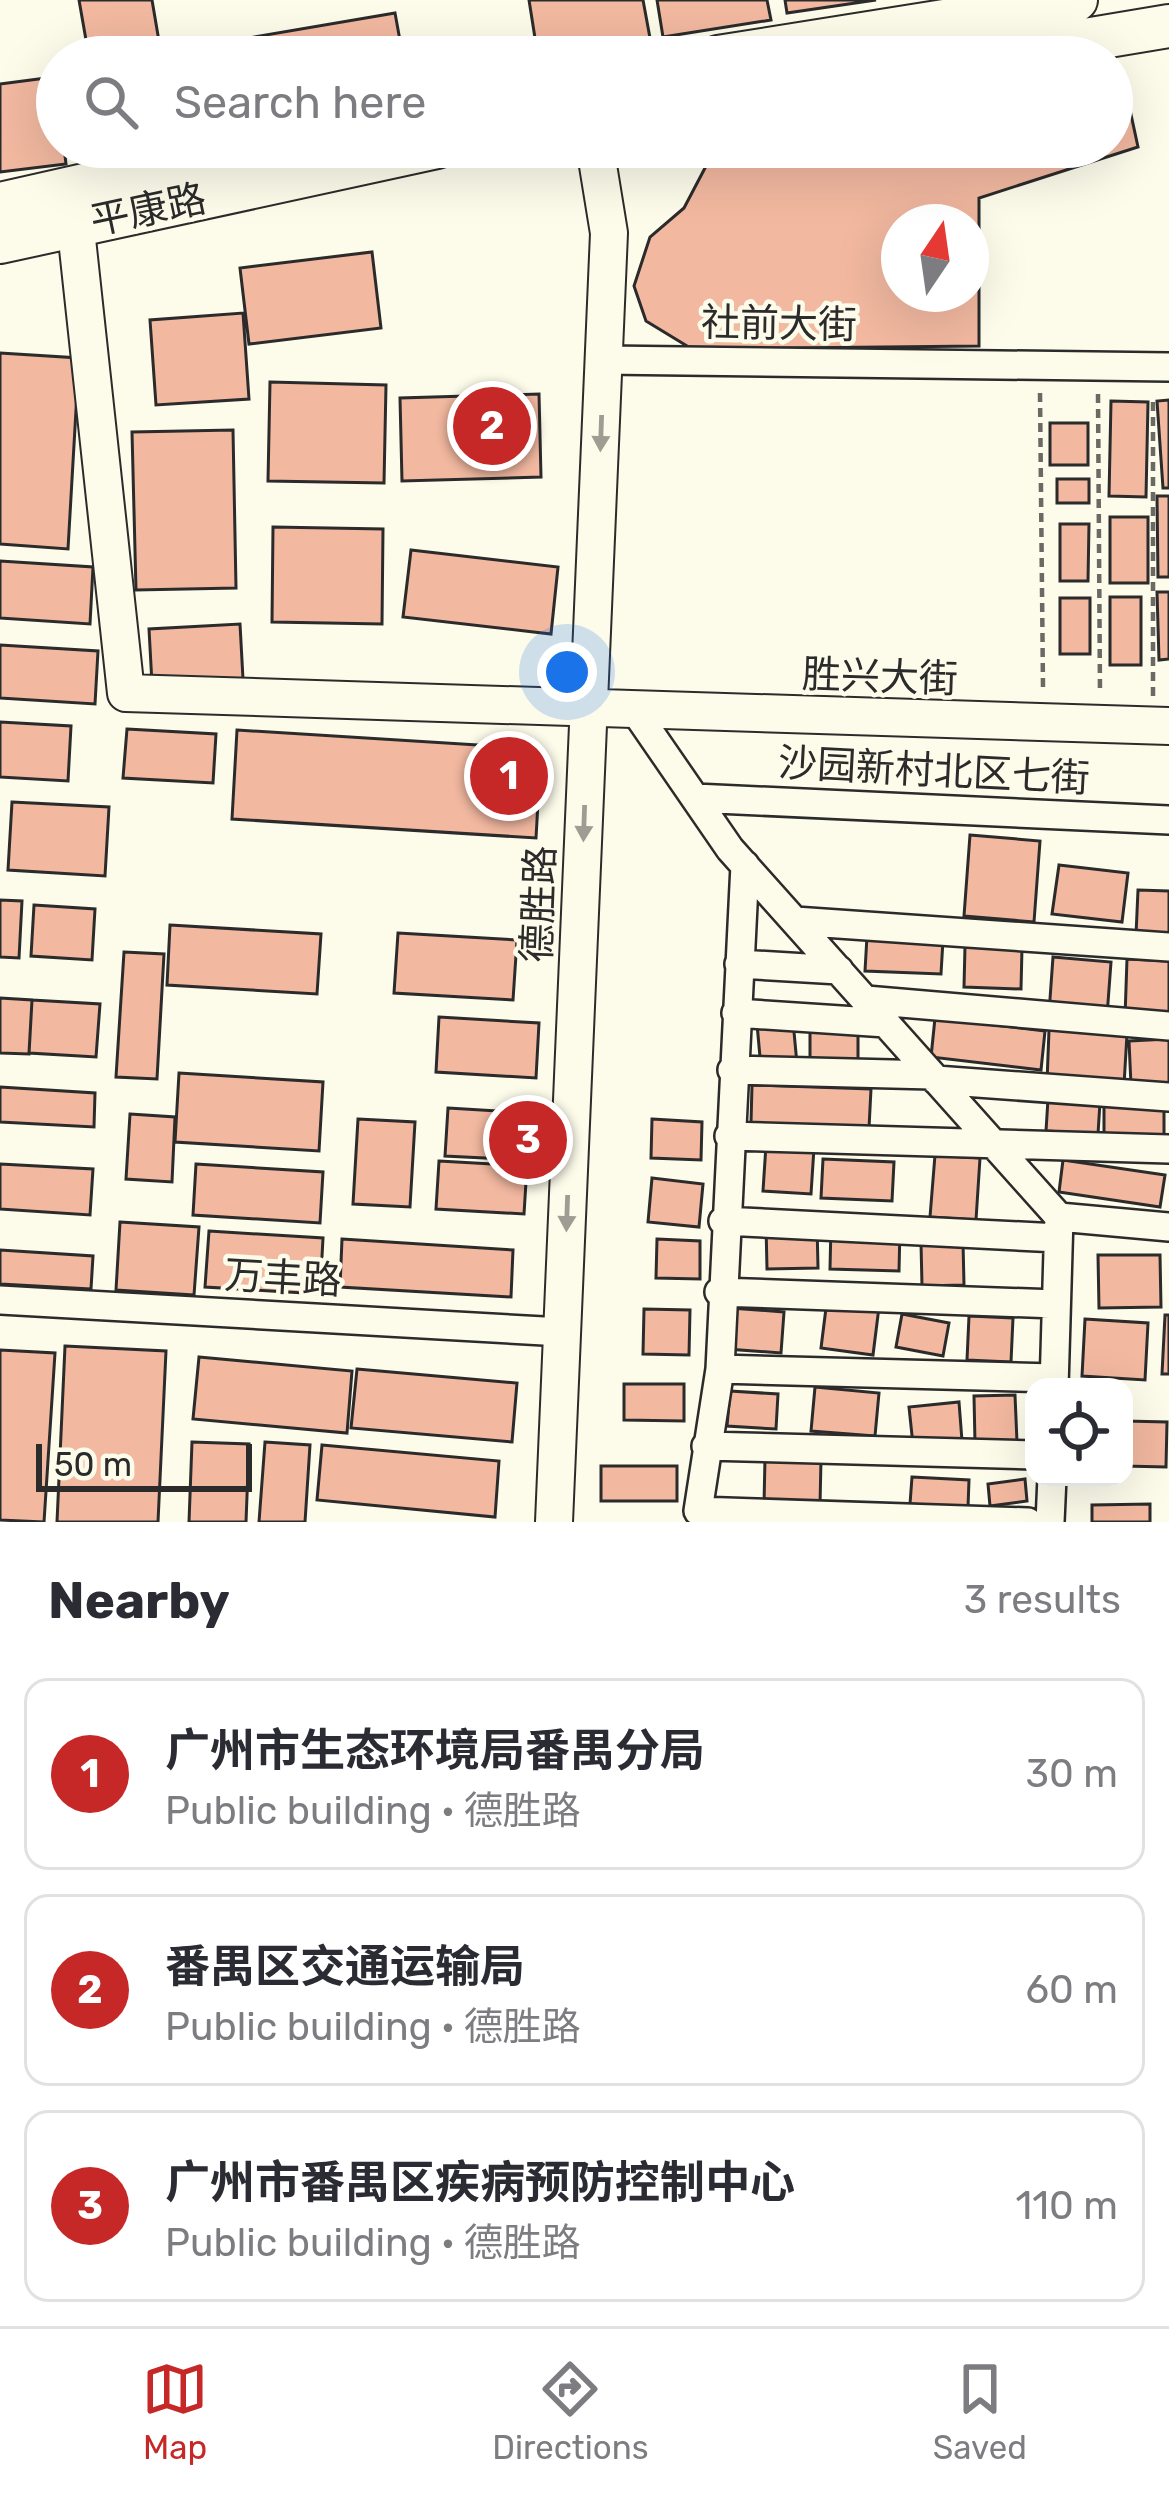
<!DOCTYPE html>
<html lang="en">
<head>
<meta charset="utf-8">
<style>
	body { margin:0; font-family:Rubik,"Noto Sans SC",sans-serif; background:#f2f2f3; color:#2b2b33 }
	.controls { position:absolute; right:36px; bottom:36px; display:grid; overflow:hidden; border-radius:24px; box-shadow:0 12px 48px #0002 }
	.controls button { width:108px; height:108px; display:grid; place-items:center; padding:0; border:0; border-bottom:3px solid #e1e1e2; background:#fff; color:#2b2b33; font:60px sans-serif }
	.compass { position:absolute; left:881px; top:204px; width:108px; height:108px; border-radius:50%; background:#fff; box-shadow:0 12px 48px #0002; rotate:13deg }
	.scale { position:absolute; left:36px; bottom:30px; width:216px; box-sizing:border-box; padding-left:12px; border:6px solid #2b2b2b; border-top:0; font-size:33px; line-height:42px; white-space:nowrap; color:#2b2b2b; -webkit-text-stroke:9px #fdfbea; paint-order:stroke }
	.you { position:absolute; left:567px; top:672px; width:42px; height:42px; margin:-30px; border:9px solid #fff; border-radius:50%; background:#1a73e8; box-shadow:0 0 0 18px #1a73e833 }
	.badge { display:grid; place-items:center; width:78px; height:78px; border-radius:50%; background:#c62828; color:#fff; font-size:39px; font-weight:700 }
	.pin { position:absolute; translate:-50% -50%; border:6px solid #fff; box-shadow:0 3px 12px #0006 }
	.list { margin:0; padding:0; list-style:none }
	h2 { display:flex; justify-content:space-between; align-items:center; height:156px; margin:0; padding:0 48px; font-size:51px }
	h2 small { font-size:39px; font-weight:400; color:#7c7c81 }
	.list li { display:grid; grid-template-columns:78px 1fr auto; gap:36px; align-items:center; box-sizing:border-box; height:192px; margin:0 24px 24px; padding:0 24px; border:3px solid #e1e1e2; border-radius:24px }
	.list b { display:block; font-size:45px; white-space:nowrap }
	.list p { margin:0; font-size:39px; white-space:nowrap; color:#7c7c81 }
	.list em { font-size:39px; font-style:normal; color:#7c7c81 }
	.icon { flex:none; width:66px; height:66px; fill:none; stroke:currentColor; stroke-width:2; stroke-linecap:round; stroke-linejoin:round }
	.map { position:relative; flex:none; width:1169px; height:1522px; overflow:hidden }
	.search { position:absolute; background:#fff; box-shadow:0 12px 48px #0002; left:36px; right:36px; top:36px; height:132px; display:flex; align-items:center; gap:30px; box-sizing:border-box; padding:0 42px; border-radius:66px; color:#7c7c81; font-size:45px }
	.sheet { height:804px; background:#fff }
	nav { display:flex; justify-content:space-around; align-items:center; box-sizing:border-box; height:168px; border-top:3px solid #e1e1e2; background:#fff; font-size:33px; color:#7c7c81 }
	nav a { display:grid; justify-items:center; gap:6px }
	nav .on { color:#c62828 }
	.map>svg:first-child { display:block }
	.building { fill:#f2b8a0; stroke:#2b2b2b; stroke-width:3; fill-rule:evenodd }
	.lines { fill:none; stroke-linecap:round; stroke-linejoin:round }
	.street-casing { stroke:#2b2b2b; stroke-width:32 }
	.secondary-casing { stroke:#2b2b2b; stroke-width:40 }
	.primary-casing { stroke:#2b2b2b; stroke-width:46 }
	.path { stroke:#6a6964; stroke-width:4.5; stroke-dasharray:9 6; stroke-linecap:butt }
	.street { stroke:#fdfbea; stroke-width:27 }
	.secondary { stroke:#fdfbea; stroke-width:36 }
	.primary { stroke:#fdfbea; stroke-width:42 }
	.oneway { fill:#9e9d94 }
	.labels { text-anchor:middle; stroke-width:9; stroke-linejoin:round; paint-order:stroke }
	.street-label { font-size:39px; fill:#2b2b2b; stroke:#fdfbea }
</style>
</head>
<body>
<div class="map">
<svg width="1169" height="1522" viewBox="0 0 1169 1522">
	<rect width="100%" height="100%" fill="#fdfbea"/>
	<path class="building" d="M 79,0 L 152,0 L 161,53 L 395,13 L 403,57 L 89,57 Z
		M 529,0 L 643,0 L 650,38 L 538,57 Z
		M 657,0 L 767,0 L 771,20 L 663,37 Z
		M 785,0 L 876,0 L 787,13 Z
		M 54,77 L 57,147 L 64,147 L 66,164 L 0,172 L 0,84 Z
		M 1124,82 L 1138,147 L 979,198 L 979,346 L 692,349 L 646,321 L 634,286 L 650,237 L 684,208 L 716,147 L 1112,147 L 1112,84 ZM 899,222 L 971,222 L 971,294 L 899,294 Z
		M 372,252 L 381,328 L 249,344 L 240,268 Z
		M 243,313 L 249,399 L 156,405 L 150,320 Z
		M 0,353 L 79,358 L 68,549 L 0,544 Z
		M 270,382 L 386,385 L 384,483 L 268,481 Z
		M 539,394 L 541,477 L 402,481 L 400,398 Z
		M 1169,400 L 1169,488 L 1163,488 L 1157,401 Z
		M 1111,401 L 1148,402 L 1146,497 L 1109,496 Z
		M 1050,423 L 1088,423 L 1088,465 L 1050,465 Z
		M 233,430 L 236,588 L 136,590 L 132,432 Z
		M 1057,479 L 1089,479 L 1089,503 L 1057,503 Z
		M 1157,496 L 1169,496 L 1169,577 L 1158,577 Z
		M 1110,517 L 1148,517 L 1148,583 L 1110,583 Z
		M 1060,524 L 1089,524 L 1088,581 L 1060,581 Z
		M 273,527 L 383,529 L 382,624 L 272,622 Z
		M 411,550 L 558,567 L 551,634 L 403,617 Z
		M 0,561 L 93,567 L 90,624 L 0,618 Z
		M 1157,592 L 1169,592 L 1169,659 L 1159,660 Z
		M 1110,597 L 1141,597 L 1141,665 L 1110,665 Z
		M 1060,598 L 1090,598 L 1090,654 L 1060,654 Z
		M 240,624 L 243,679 L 152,684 L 149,629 Z
		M 0,645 L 98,651 L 95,704 L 0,698 Z
		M 0,722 L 71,726 L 68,781 L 0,777 Z
		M 127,729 L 216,734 L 213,783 L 123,778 Z
		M 237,730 L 541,749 L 536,838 L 232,819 Z
		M 12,802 L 109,807 L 105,876 L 8,870 Z
		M 970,835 L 1040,841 L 1034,922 L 964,916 Z
		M 1059,865 L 1128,873 L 1122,922 L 1052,914 Z
		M 1138,890 L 1169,891 L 1169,937 L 1136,935 Z
		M 0,900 L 22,901 L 19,958 L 0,957 Z
		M 34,905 L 95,909 L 92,960 L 31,956 Z
		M 170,925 L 321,934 L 317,994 L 167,985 Z
		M 398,933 L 517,940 L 513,1000 L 394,993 Z
		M 867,936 L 943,940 L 941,974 L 865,971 Z
		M 965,946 L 1022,948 L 1021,989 L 964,987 Z
		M 124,952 L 164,954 L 157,1079 L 116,1077 Z
		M 1053,957 L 1111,962 L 1107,1016 L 1049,1013 Z
		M 1127,959 L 1169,961 L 1169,1019 L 1125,1017 Z
		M 0,998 L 32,1000 L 29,1054 L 0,1053 Z
		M 32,1000 L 100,1004 L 96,1057 L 29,1053 Z
		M 439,1017 L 539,1023 L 536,1078 L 436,1072 Z
		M 935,1018 L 1045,1031 L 1041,1070 L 931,1057 Z
		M 793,1021 L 797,1064 L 761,1068 L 757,1024 Z
		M 810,1027 L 858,1028 L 858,1066 L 810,1066 Z
		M 1049,1030 L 1127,1034 L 1124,1085 L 1047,1082 Z
		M 1169,1039 L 1169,1083 L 1131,1085 L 1129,1041 Z
		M 179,1073 L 323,1082 L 319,1151 L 175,1142 Z
		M 752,1085 L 871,1089 L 869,1128 L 751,1123 Z
		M 0,1087 L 95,1093 L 94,1127 L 0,1122 Z
		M 1048,1099 L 1100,1102 L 1098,1134 L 1046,1131 Z
		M 1104,1103 L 1164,1104 L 1164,1137 L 1104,1137 Z
		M 448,1108 L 545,1114 L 543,1161 L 445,1156 Z
		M 130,1114 L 175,1117 L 172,1182 L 126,1179 Z
		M 358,1119 L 415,1122 L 410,1207 L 353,1204 Z
		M 652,1119 L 702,1122 L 701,1160 L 651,1158 Z
		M 766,1145 L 814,1148 L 811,1194 L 763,1191 Z
		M 935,1155 L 980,1158 L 976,1220 L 930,1217 Z
		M 823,1159 L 894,1162 L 892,1201 L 821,1198 Z
		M 1063,1160 L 1165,1175 L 1160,1207 L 1059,1192 Z
		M 439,1161 L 527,1166 L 524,1214 L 436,1209 Z
		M 0,1164 L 93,1169 L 90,1215 L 0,1209 Z
		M 196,1164 L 323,1172 L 320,1223 L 193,1215 Z
		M 652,1178 L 703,1184 L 699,1227 L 648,1222 Z
		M 120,1222 L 199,1227 L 194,1295 L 116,1290 Z
		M 817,1224 L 818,1268 L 767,1269 L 766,1225 Z
		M 831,1225 L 900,1228 L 899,1271 L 830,1269 Z
		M 209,1231 L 323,1238 L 320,1294 L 205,1287 Z
		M 342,1239 L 513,1250 L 511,1297 L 340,1287 Z
		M 657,1239 L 700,1241 L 700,1279 L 656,1278 Z
		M 963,1242 L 964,1285 L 922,1286 L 921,1243 Z
		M 0,1250 L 93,1256 L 91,1289 L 0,1284 Z
		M 1098,1255 L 1160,1255 L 1161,1307 L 1099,1308 Z
		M 827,1300 L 879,1307 L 873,1355 L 821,1348 Z
		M 730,1308 L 784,1312 L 781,1353 L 727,1349 Z
		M 644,1309 L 690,1310 L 689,1355 L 643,1354 Z
		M 902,1314 L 949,1323 L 943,1356 L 896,1347 Z
		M 1165,1315 L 1169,1315 L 1169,1374 L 1162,1374 Z
		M 969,1316 L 1013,1318 L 1011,1362 L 967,1360 Z
		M 1085,1319 L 1148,1323 L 1145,1380 L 1082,1376 Z
		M 65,1346 L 166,1351 L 158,1522 L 57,1522 Z
		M 0,1350 L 55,1353 L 44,1522 L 0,1520 Z
		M 199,1357 L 352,1371 L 347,1433 L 193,1419 Z
		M 357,1369 L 517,1383 L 512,1442 L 351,1428 Z
		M 624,1384 L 684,1384 L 684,1421 L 624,1420 Z
		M 815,1387 L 879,1393 L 875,1436 L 811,1431 Z
		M 730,1391 L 778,1394 L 776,1429 L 727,1426 Z
		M 1015,1395 L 1017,1442 L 975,1443 L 974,1396 Z
		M 959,1402 L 962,1441 L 913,1445 L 909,1407 Z
		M 1124,1421 L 1167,1422 L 1166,1467 L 1124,1466 Z
		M 192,1442 L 249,1444 L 246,1522 L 189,1522 Z
		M 265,1442 L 310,1445 L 305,1522 L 259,1522 Z
		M 322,1445 L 499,1461 L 495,1517 L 317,1500 Z
		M 765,1458 L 821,1459 L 820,1506 L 764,1505 Z
		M 601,1466 L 677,1466 L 677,1501 L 601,1501 Z
		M 912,1477 L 969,1480 L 968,1507 L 910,1504 Z
		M 1025,1479 L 1027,1501 L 990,1506 L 988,1484 Z
		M 1150,1504 L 1150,1522 L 1092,1522 L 1092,1505 Z"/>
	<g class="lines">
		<g class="street-casing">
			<path id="street" d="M 604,360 L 1169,367
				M 635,711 L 730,849 L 1059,1217 L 1054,1387
				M 695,798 L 1169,820
				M 745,865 L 720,1369 L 698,1511 L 1028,1522
				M 795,921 L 1169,947
				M 739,964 L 839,970
				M 866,1000 L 1169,1026
				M 736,1013 L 886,1023
				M 732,1070 L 932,1075
				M 936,1080 L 1169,1097
				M 729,1136 L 1169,1149
				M 1059,1217 L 1169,1227
				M 723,1221 L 1058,1238
				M 719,1292 L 1056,1304
				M 0,1300 L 562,1332
				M 720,1369 L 1054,1378
				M 706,1446 L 1034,1455
				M 1050,1522 L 1052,1477"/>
		</g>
		<g class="secondary-casing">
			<path id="secondary" d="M 73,202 L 126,693 L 1169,726
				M 554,1522 L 609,233 L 595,147"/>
		</g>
		<g class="primary-casing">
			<path id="primary" d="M 718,57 L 1076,0
				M 983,57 L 1169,26
				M 0,204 L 253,147
				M 0,242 L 437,147"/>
		</g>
		<path class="path" d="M 1040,393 L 1043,687
			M 1098,394 L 1100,694
			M 1153,696 L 1153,396"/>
		<use href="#street" class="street"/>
		<use href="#secondary" class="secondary"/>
		<use href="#primary" class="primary"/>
	</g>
	<defs><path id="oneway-solid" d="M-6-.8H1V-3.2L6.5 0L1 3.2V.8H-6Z" transform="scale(3)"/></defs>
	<g class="oneway">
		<use href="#oneway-solid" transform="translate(601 433) rotate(92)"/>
		<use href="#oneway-solid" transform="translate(584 823) rotate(92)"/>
		<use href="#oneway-solid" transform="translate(567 1213) rotate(92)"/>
	</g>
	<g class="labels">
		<g class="street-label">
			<text transform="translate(148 209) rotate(-12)" y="14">平康路</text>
			<text transform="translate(779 323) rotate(1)" y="14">社前大街</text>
			<text transform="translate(880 676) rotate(2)" y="14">胜兴大街</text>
			<text transform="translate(934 770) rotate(3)" y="14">沙园新村北区七街</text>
			<text transform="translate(538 904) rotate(-88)" y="14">德胜路</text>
			<text transform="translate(283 1277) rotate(3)" y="14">万丰路</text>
		</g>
	</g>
</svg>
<div class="controls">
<button><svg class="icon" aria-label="locate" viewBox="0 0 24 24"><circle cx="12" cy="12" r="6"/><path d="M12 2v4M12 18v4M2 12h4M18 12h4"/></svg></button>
</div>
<svg class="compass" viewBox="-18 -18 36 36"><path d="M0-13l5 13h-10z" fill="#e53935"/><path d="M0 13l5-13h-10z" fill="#7c7c81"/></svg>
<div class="scale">50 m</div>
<div class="you"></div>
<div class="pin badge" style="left:509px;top:776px">1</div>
<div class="pin badge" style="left:492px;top:426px">2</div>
<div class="pin badge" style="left:528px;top:1140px">3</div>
<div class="search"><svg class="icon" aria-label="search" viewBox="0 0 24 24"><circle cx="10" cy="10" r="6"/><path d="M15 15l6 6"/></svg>Search here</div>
</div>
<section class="sheet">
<h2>Nearby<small>3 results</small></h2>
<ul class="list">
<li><span class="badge">1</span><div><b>广州市生态环境局番禺分局</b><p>Public building · 德胜路</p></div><em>30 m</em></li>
<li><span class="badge">2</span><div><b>番禺区交通运输局</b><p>Public building · 德胜路</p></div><em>60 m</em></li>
<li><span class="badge">3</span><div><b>广州市番禺区疾病预防控制中心</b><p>Public building · 德胜路</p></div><em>110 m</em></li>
</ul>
</section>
<nav>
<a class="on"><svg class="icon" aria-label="map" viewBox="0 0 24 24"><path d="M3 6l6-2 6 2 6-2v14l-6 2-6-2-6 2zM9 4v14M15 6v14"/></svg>Map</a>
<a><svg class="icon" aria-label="directions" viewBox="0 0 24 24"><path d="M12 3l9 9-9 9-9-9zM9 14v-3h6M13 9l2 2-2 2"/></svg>Directions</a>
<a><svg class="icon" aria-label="saved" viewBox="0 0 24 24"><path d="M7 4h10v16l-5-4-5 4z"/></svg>Saved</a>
</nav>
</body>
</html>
